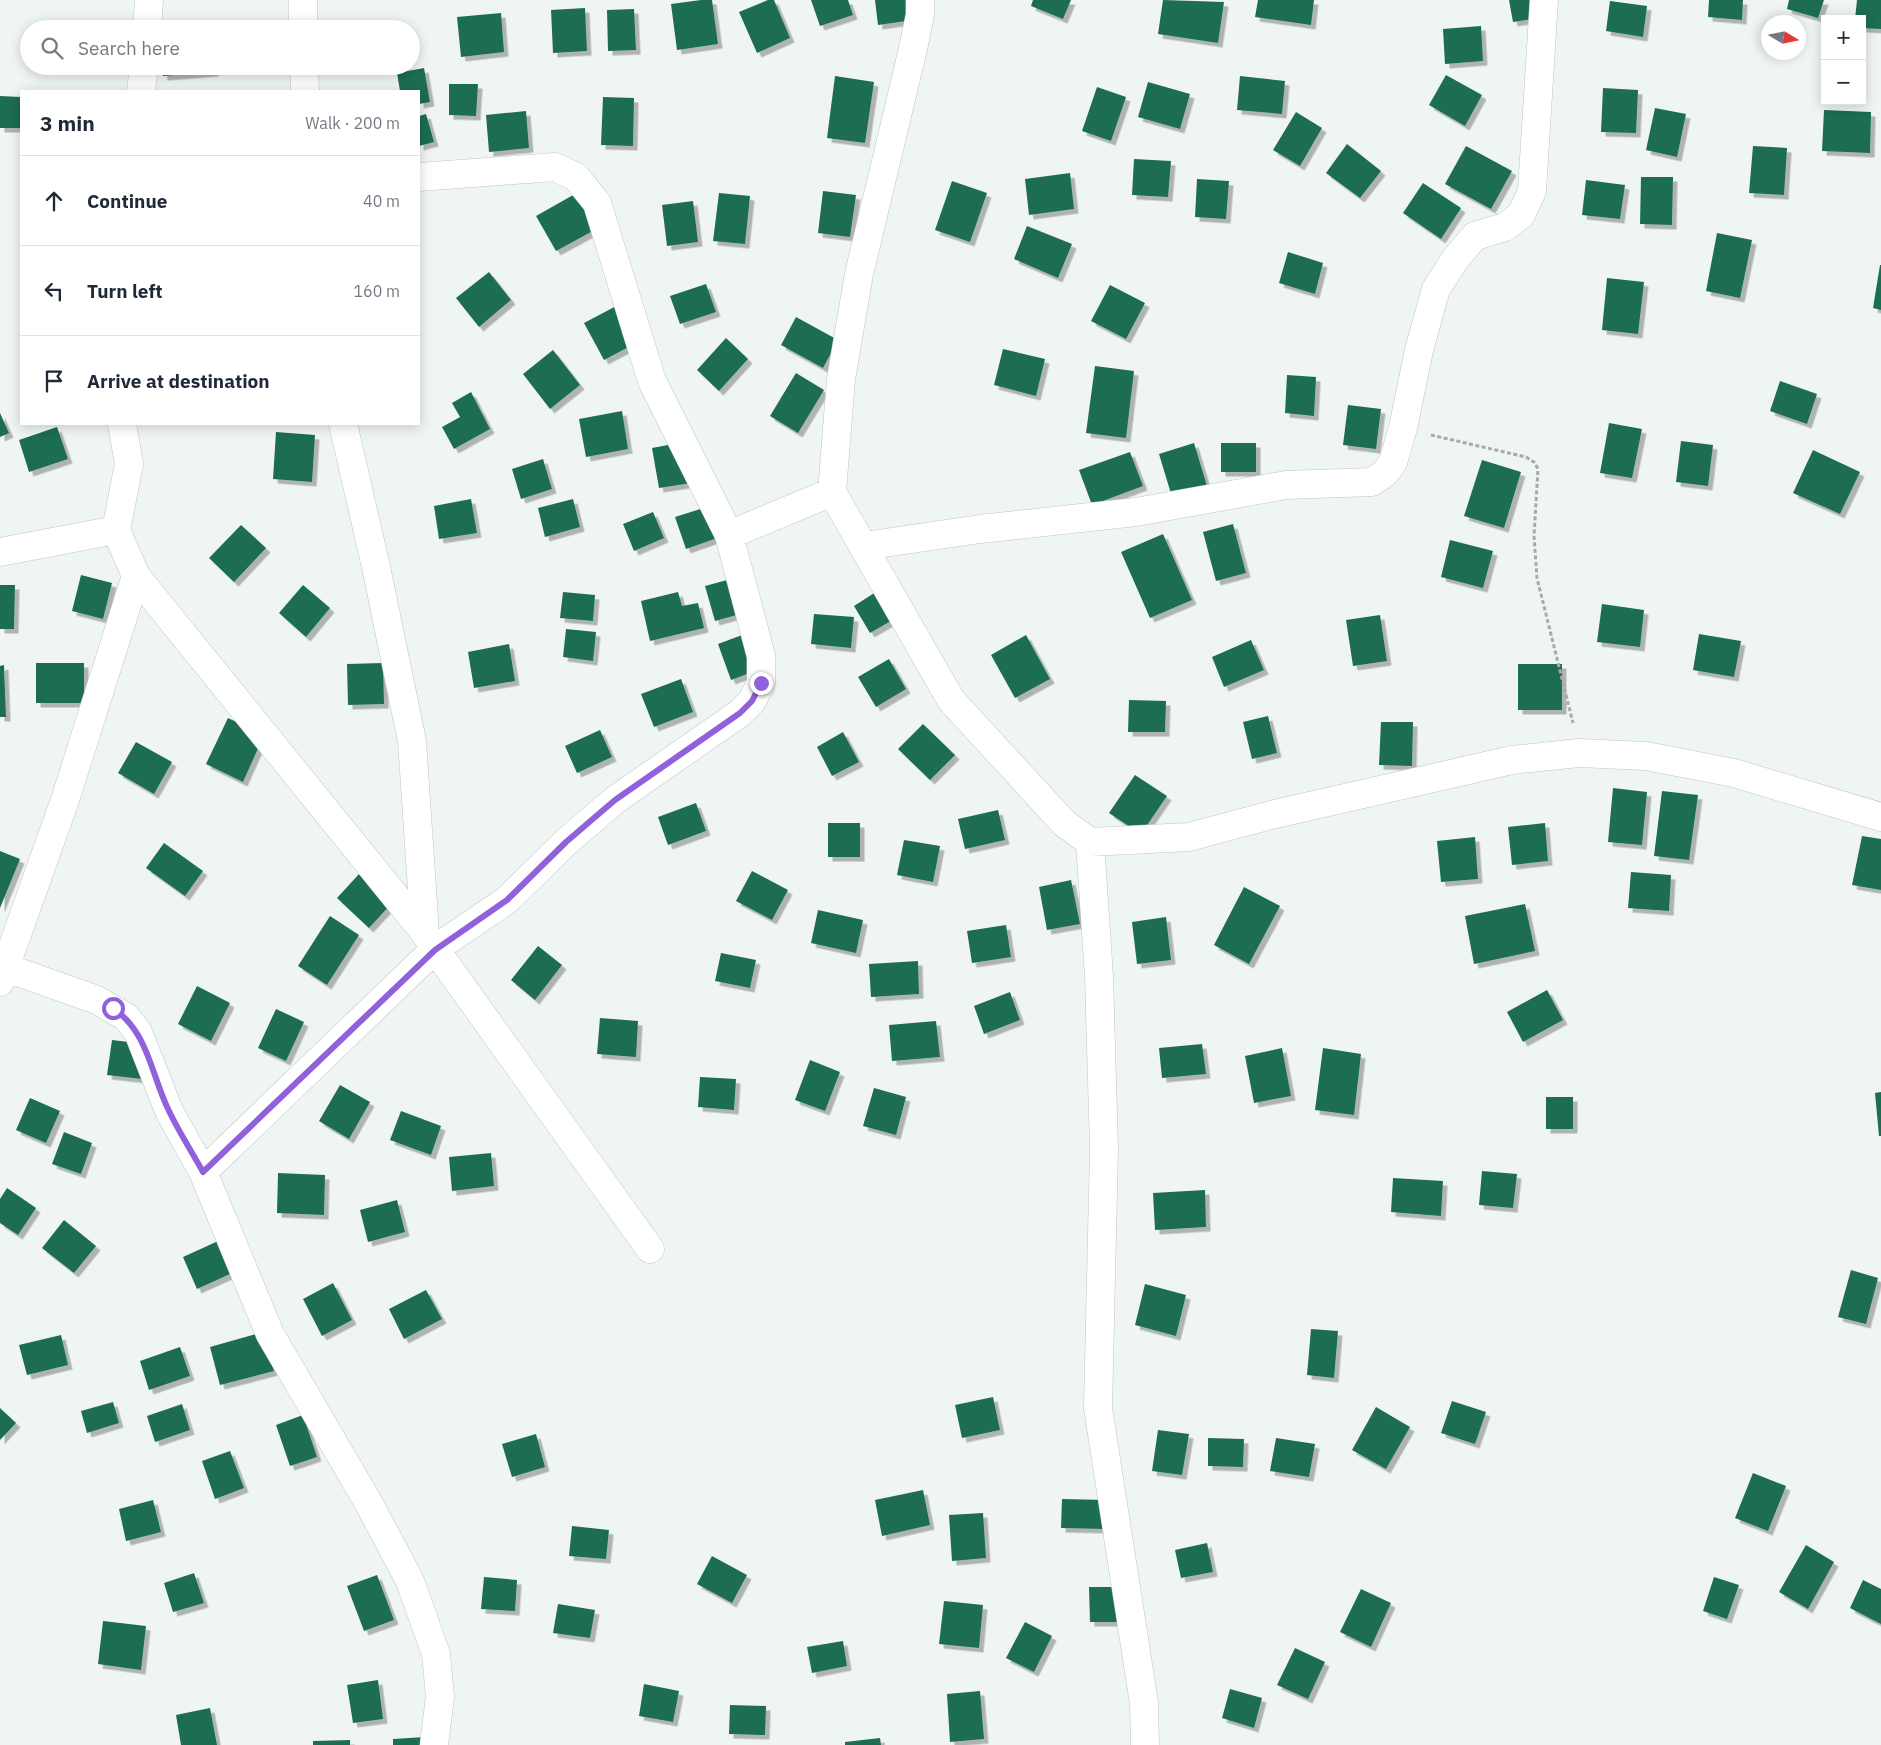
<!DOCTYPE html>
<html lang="en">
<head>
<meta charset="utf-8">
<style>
	body { margin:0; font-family:"IBM Plex Sans",sans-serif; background:#f2f2f3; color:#1f2937 }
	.controls { position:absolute; right:15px; top:15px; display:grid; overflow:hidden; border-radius:0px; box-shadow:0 2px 12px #0003 }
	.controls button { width:45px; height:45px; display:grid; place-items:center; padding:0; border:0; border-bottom:1px solid #e0e1e3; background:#fff; color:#1f2937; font:25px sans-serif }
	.compass { position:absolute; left:1761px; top:15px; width:45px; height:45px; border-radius:50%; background:#fff; box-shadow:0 2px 12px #0003; rotate:100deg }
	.stop { position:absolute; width:15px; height:15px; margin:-11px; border:4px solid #9061db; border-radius:50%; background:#fff }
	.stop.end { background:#9061db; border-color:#fff; box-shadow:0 1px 5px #0008 }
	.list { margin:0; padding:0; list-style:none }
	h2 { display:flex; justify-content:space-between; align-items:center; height:65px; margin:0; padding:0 20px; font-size:21px }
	h2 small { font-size:16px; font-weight:400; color:#747a83 }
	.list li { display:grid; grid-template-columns:32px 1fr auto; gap:15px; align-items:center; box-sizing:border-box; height:90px; padding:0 20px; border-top:1px solid #e0e1e3 }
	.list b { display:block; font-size:19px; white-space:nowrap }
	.list em { font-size:16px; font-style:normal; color:#747a83 }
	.icon { flex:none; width:28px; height:28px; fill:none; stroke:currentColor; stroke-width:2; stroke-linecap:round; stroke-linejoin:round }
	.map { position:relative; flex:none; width:1881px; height:1745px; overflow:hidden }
	.search { position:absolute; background:#fff; box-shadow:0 2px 12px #0003; left:20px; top:20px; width:400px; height:55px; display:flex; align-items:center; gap:12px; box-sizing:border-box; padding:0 18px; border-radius:28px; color:#747a83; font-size:19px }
	.panel { position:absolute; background:#fff; box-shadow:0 2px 12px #0003; left:20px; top:90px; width:400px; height:335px; border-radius:0px }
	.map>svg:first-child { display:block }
	.building { fill:#1e6d51; filter:url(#shadow) }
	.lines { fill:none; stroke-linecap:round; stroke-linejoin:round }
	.minor-casing { stroke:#c0c6c3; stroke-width:29 }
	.path { stroke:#a6aaa8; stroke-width:3; stroke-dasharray:4 2.5; stroke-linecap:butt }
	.minor { stroke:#fff; stroke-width:28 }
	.route { stroke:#9061db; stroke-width:6 }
</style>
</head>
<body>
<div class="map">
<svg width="1881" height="1745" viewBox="0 0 1881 1745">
	<defs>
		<filter id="shadow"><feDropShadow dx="4.5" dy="4.5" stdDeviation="0" flood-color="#0004"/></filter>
	</defs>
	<rect width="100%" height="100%" fill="#eff5f2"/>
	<path class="building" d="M 701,0 L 712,0 L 718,44 L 677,50 L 671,4 Z
		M 768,0 L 774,0 L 790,38 L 757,53 L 739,12 Z
		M 811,0 L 848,0 L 853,15 L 820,26 Z
		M 875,0 L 912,0 L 914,20 L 878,25 Z
		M 1033,0 L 1071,0 L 1063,19 L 1031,6 Z
		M 1163,0 L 1224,2 L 1218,43 L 1158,34 Z
		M 1258,0 L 1314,0 L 1311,25 L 1255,17 Z
		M 1509,0 L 1545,0 L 1547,17 L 1513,22 Z
		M 1709,0 L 1743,0 L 1742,20 L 1708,17 Z
		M 1789,0 L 1824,0 L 1818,18 L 1787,9 Z
		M 1857,0 L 1881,0 L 1881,29 L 1862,28 L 1862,19 L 1855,19 Z
		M 1610,1 L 1647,6 L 1643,37 L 1606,31 Z
		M 585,8 L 587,51 L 553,53 L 551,10 Z
		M 634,9 L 636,50 L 608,51 L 607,10 Z
		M 501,13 L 504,52 L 461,57 L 457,17 Z
		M 1481,26 L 1483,61 L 1445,64 L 1443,29 Z
		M 162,66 L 214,66 L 214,72 L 163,76 Z
		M 424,68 L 430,102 L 419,104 L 419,91 L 400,91 L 397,73 Z
		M 1446,75 L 1482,95 L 1465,126 L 1429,105 Z
		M 835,76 L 874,82 L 865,143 L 827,138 Z
		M 1240,76 L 1285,81 L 1282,114 L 1237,110 Z
		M 1148,82 L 1190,94 L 1180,129 L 1138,117 Z
		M 449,84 L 478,84 L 476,116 L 449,115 Z
		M 1097,87 L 1126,97 L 1111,141 L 1082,131 Z
		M 1603,88 L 1638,90 L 1636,133 L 1601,132 Z
		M 0,96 L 21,97 L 21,128 L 0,128 Z
		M 603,97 L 634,98 L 633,146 L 601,145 Z
		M 1655,108 L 1686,114 L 1677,157 L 1646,150 Z
		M 1824,110 L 1871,112 L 1870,153 L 1822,151 Z
		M 526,111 L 529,148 L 489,152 L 486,115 Z
		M 1296,112 L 1322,128 L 1300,166 L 1273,150 Z
		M 426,114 L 434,142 L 419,146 L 419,116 Z
		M 1347,144 L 1381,171 L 1360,198 L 1326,173 Z
		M 1466,146 L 1512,171 L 1491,209 L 1445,184 Z
		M 1753,146 L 1787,148 L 1784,195 L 1749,193 Z
		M 1134,159 L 1171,161 L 1168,197 L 1132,195 Z
		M 1070,173 L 1074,209 L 1029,215 L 1025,179 Z
		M 1641,177 L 1673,177 L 1672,225 L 1640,224 Z
		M 1197,179 L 1229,181 L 1226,219 L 1195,217 Z
		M 1586,180 L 1625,185 L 1620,219 L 1582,215 Z
		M 952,181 L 987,193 L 970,242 L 935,230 Z
		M 1423,183 L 1461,208 L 1441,239 L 1403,213 Z
		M 582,190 L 602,226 L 556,251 L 536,216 Z
		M 823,191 L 856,195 L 850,237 L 818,233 Z
		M 719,193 L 750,196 L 745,244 L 713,241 Z
		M 693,201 L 698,242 L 667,246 L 662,205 Z
		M 1027,226 L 1072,244 L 1058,278 L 1014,259 Z
		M 1717,233 L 1752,240 L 1740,298 L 1706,291 Z
		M 1288,252 L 1323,263 L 1315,294 L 1279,283 Z
		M 1880,265 L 1881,265 L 1881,310 L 1873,308 Z
		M 489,272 L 511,300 L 479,327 L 456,298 Z
		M 1607,278 L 1644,282 L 1638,334 L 1602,330 Z
		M 706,284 L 716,312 L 680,324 L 670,296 Z
		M 1110,285 L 1145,303 L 1126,339 L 1091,321 Z
		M 620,304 L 640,341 L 604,360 L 584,323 Z
		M 796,317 L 838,340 L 823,368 L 781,345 Z
		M 726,338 L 748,359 L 719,391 L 697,370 Z
		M 1003,349 L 1045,359 L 1036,396 L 994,385 Z
		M 553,350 L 580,385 L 550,409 L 523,374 Z
		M 1095,366 L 1134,371 L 1126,438 L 1086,433 Z
		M 796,373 L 824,390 L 798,433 L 770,416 Z
		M 1287,375 L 1316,377 L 1314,416 L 1285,413 Z
		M 1780,381 L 1817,394 L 1807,424 L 1770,411 Z
		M 471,392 L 490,429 L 454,449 L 442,427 L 460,417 L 452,403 Z
		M 1348,405 L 1381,409 L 1376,449 L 1343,445 Z
		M 622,411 L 628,449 L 586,457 L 579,419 Z
		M 0,413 L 9,433 L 0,437 Z
		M 1609,423 L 1642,429 L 1632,478 L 1600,473 Z
		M 57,427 L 68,459 L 29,472 L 19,440 Z
		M 276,432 L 315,435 L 312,482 L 273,479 Z
		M 1681,441 L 1713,445 L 1708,486 L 1676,482 Z
		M 684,442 L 691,483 L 659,488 L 652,448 Z
		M 1194,443 L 1207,486 L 1172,497 L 1159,454 Z
		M 1221,443 L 1256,443 L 1256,472 L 1221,472 Z
		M 1813,450 L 1860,472 L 1840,514 L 1793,493 Z
		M 1130,452 L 1143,486 L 1092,505 L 1079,470 Z
		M 543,459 L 552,489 L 521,499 L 512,469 Z
		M 1482,460 L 1521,472 L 1504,528 L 1464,516 Z
		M 471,499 L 477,533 L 439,539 L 434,506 Z
		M 573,499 L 580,527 L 545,537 L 538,508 Z
		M 710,506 L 720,537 L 686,549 L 675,517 Z
		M 653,512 L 664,538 L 634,551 L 623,524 Z
		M 1233,524 L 1246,573 L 1216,581 L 1203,532 Z
		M 241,525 L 266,548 L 234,582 L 209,558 Z
		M 1163,534 L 1192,600 L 1150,618 L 1121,552 Z
		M 1450,540 L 1493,551 L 1483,588 L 1441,577 Z
		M 81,575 L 112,583 L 103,619 L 72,611 Z
		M 738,577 L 747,612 L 715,621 L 705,586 Z
		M 0,585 L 15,585 L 14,629 L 0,629 Z
		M 303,585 L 330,608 L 306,637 L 279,613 Z
		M 879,590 L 896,618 L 870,633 L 854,606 Z
		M 563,592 L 595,595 L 593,621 L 560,618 Z
		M 678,592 L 682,606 L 698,603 L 704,628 L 650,641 L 641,601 Z
		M 1602,604 L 1644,610 L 1640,647 L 1597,642 Z
		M 814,614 L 854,617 L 851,648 L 811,644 Z
		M 1380,615 L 1387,661 L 1353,666 L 1346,620 Z
		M 566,629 L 596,632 L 593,661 L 563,657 Z
		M 750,632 L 763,668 L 731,680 L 718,644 Z
		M 1699,634 L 1741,641 L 1734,677 L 1693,670 Z
		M 1026,635 L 1050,679 L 1015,698 L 991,655 Z
		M 1251,640 L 1264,670 L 1224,687 L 1212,657 Z
		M 509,644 L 515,681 L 474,688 L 468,652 Z
		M 889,659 L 906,689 L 876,707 L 858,677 Z
		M 36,663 L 84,663 L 84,703 L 36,703 Z
		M 383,663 L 384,704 L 348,705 L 347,664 Z
		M 1518,664 L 1562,664 L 1562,710 L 1518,710 Z
		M 4,665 L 6,717 L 0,717 L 0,666 Z
		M 681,679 L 693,712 L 654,727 L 641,694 Z
		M 1129,700 L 1166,701 L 1165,732 L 1128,732 Z
		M 1268,716 L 1277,753 L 1252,759 L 1243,722 Z
		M 228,718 L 264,735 L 243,782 L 206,764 Z
		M 1381,722 L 1413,722 L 1412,766 L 1379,765 Z
		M 923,724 L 955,755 L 930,780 L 898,749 Z
		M 600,730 L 612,757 L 577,773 L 565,746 Z
		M 843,732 L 859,762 L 832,776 L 817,747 Z
		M 136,742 L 172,762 L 154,794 L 118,773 Z
		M 1135,775 L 1167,796 L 1141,834 L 1109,813 Z
		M 1613,788 L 1647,792 L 1642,845 L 1608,842 Z
		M 1662,791 L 1698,795 L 1689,860 L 1654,856 Z
		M 696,803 L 706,831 L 668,845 L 658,817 Z
		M 998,810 L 1005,840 L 965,849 L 958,819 Z
		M 828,823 L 860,823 L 860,857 L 828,857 Z
		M 1545,823 L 1548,861 L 1512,865 L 1508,827 Z
		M 1862,836 L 1881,839 L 1881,890 L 1852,885 Z
		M 1475,837 L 1478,879 L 1441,882 L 1437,841 Z
		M 904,840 L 940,846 L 933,882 L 897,875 Z
		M 164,843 L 203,871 L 185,896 L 146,868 Z
		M 0,851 L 20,859 L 0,908 Z
		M 752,871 L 788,890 L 772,920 L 736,901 Z
		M 1631,872 L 1671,875 L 1669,911 L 1628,908 Z
		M 359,874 L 391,904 L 369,928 L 337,898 Z
		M 1071,880 L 1080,924 L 1047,930 L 1039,887 Z
		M 1244,887 L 1280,906 L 1249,964 L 1214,945 Z
		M 1525,904 L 1535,951 L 1474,964 L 1465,916 Z
		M 818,910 L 863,920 L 856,953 L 811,943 Z
		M 330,916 L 359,935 L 327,985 L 298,966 Z
		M 1166,917 L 1171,960 L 1137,964 L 1132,922 Z
		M 1006,925 L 1011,957 L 972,963 L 967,931 Z
		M 538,946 L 562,965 L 535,1000 L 511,980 Z
		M 721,953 L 756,960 L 750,988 L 715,981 Z
		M 918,961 L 919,994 L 871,997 L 869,964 Z
		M 197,986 L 230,1003 L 211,1041 L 178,1024 Z
		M 1547,990 L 1563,1020 L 1523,1042 L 1507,1012 Z
		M 1010,992 L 1020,1020 L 984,1034 L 974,1006 Z
		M 276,1009 L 304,1022 L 286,1061 L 258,1048 Z
		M 600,1018 L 638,1021 L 636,1057 L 597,1054 Z
		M 936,1021 L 940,1057 L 892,1061 L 889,1025 Z
		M 112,1040 L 146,1044 L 142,1079 L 107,1075 Z
		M 1202,1044 L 1206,1074 L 1162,1078 L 1159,1048 Z
		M 1282,1048 L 1291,1096 L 1254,1103 L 1245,1056 Z
		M 1323,1048 L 1361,1054 L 1354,1115 L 1315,1110 Z
		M 810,1060 L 840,1072 L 825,1111 L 795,1100 Z
		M 700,1077 L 736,1079 L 734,1110 L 698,1107 Z
		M 340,1085 L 370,1102 L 349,1139 L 319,1121 Z
		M 874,1088 L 906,1097 L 896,1135 L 863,1126 Z
		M 1881,1092 L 1881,1136 L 1879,1136 L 1875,1093 Z
		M 1546,1097 L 1573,1097 L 1573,1129 L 1546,1129 Z
		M 30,1098 L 60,1111 L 46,1143 L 16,1130 Z
		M 401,1111 L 441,1126 L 431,1155 L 390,1140 Z
		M 64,1132 L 92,1143 L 81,1174 L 52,1164 Z
		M 491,1153 L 494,1186 L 452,1191 L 449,1157 Z
		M 1482,1171 L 1517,1174 L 1513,1208 L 1479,1205 Z
		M 278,1173 L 325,1175 L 324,1215 L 277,1213 Z
		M 1393,1178 L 1443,1181 L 1441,1216 L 1391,1212 Z
		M 7,1188 L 36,1208 L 18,1235 L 0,1223 L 0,1199 Z
		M 1205,1190 L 1206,1227 L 1155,1230 L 1153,1193 Z
		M 397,1200 L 405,1232 L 368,1242 L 360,1210 Z
		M 64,1220 L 96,1246 L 74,1273 L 42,1248 Z
		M 227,1237 L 241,1269 L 197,1289 L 183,1257 Z
		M 1851,1270 L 1878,1278 L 1866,1324 L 1838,1317 Z
		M 333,1283 L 352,1320 L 322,1336 L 303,1299 Z
		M 1145,1284 L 1186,1295 L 1176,1336 L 1135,1325 Z
		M 426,1290 L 442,1319 L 404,1339 L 389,1309 Z
		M 1311,1329 L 1338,1331 L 1334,1378 L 1307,1375 Z
		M 263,1332 L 274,1371 L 220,1385 L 210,1347 Z
		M 61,1335 L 68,1365 L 27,1375 L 19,1345 Z
		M 180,1347 L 190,1376 L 149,1390 L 140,1361 Z
		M 993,1397 L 1000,1430 L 962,1438 L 955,1405 Z
		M 1452,1401 L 1486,1412 L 1475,1444 L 1441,1433 Z
		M 113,1402 L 119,1423 L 87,1433 L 81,1411 Z
		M 182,1404 L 190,1430 L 155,1442 L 147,1416 Z
		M 1376,1407 L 1410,1427 L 1386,1469 L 1352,1450 Z
		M 0,1408 L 16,1423 L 0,1440 Z
		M 303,1415 L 317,1457 L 290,1466 L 276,1425 Z
		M 1158,1430 L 1189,1434 L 1182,1475 L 1152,1471 Z
		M 536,1434 L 545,1467 L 512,1477 L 502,1444 Z
		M 1208,1438 L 1244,1439 L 1243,1467 L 1208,1466 Z
		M 1276,1438 L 1315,1444 L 1309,1477 L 1270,1471 Z
		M 230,1451 L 244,1488 L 215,1499 L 202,1461 Z
		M 1753,1473 L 1786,1486 L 1768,1531 L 1735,1518 Z
		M 923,1490 L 930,1525 L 882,1536 L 875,1500 Z
		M 1062,1499 L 1107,1500 L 1106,1529 L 1061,1528 Z
		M 153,1500 L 161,1532 L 126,1541 L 119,1509 Z
		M 983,1513 L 986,1558 L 952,1561 L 949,1515 Z
		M 572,1526 L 609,1530 L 606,1559 L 569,1556 Z
		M 1207,1543 L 1213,1572 L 1181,1578 L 1175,1550 Z
		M 1806,1545 L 1834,1562 L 1808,1609 L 1779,1592 Z
		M 712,1556 L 747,1575 L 732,1603 L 697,1584 Z
		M 194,1573 L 204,1603 L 173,1612 L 164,1583 Z
		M 377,1575 L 394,1620 L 364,1631 L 347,1586 Z
		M 484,1577 L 517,1580 L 515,1611 L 481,1609 Z
		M 1714,1577 L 1739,1585 L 1727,1619 L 1703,1611 Z
		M 1863,1580 L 1881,1589 L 1881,1624 L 1850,1608 Z
		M 1089,1587 L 1122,1587 L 1123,1622 L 1090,1622 Z
		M 1361,1589 L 1391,1603 L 1371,1647 L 1340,1632 Z
		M 944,1601 L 983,1605 L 979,1648 L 939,1644 Z
		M 558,1604 L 595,1610 L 590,1638 L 553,1633 Z
		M 103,1621 L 146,1626 L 141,1670 L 98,1664 Z
		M 1025,1622 L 1052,1636 L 1034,1672 L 1006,1658 Z
		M 843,1641 L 847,1666 L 812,1673 L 807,1647 Z
		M 1295,1648 L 1325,1662 L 1308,1699 L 1277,1685 Z
		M 378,1680 L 383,1719 L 353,1723 L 347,1685 Z
		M 644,1684 L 679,1691 L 673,1722 L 639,1716 Z
		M 1230,1689 L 1262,1698 L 1254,1728 L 1222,1718 Z
		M 980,1691 L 984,1739 L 950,1742 L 947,1694 Z
		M 730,1705 L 766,1706 L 765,1735 L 729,1734 Z
		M 210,1708 L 217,1745 L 181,1745 L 176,1715 Z
		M 425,1737 L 425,1745 L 393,1745 L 393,1739 Z
		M 880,1738 L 881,1745 L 845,1745 L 845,1742 Z
		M 350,1740 L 350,1745 L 313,1745 L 313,1741 Z"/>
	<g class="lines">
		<g class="minor-casing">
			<path id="minor" d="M 303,0 L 303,29
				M 920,0 L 920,15 L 913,49 L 859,274 L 841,379 L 832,492 L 951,700 L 1064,823 L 1090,842 L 1189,837 L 1275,814 L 1512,760 L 1579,753 L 1646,756 L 1734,773 L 1881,817
				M 147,29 L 149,0
				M 304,66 L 305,91
				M 141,91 L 144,66
				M 122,424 L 129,464 L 116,530 L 136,576 L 425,933 L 435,949 L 650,1249
				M 343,424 L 376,567 L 412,741 L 425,933
				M 729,535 L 832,492
				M 864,546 L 980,529 L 1136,512 L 1286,485 L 1372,482 L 1385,473 L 1393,462 L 1403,428 L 1419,350 L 1436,289 L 1456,258 L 1475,236 L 1505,227 L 1521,215 L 1532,191 L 1544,0
				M 0,552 L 116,530
				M 1090,842 L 1099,977 L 1104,1149 L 1098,1408 L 1144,1703 L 1145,1745
				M 4,967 L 97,1000 L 126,1017 L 138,1032 L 169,1111 L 203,1172 L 270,1334 L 368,1502 L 410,1581 L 436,1654 L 440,1697 L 434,1745
				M 0,982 L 65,800 L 136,576
				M 203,1172 L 435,949 L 507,900 L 566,842 L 615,800 L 740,713 L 752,701 L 761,683 L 761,656 L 729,535 L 652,381 L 597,203 L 576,177 L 555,167 L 419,177"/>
		</g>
		<path class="path" d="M 1431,435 L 1526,457 L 1534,462 L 1538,469 L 1534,536 L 1537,578 L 1573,723"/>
		<use href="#minor" class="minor"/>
	</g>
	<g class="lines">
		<path class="route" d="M 113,1008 C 149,1033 151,1075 169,1111 C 179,1132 192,1152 203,1172 L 435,950 L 507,900 L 566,842 L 615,800 L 740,713 L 752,701 L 761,683"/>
	</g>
</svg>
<div class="controls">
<button>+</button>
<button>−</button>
</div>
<svg class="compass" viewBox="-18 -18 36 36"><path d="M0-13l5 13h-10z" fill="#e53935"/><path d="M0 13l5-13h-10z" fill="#747a83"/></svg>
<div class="stop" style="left:113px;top:1008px"></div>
<div class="stop end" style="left:761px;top:683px"></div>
<div class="search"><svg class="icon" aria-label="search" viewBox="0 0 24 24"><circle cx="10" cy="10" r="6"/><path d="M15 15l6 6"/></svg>Search here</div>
<section class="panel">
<h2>3 min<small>Walk · 200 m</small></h2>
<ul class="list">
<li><svg class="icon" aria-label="ahead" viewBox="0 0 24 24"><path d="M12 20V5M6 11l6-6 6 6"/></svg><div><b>Continue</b></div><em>40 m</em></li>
<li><svg class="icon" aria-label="left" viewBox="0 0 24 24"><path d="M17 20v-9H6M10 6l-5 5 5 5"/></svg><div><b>Turn left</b></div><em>160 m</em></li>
<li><svg class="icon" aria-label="arrive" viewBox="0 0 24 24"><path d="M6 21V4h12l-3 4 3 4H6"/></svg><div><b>Arrive at destination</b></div></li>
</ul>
</section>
</div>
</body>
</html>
